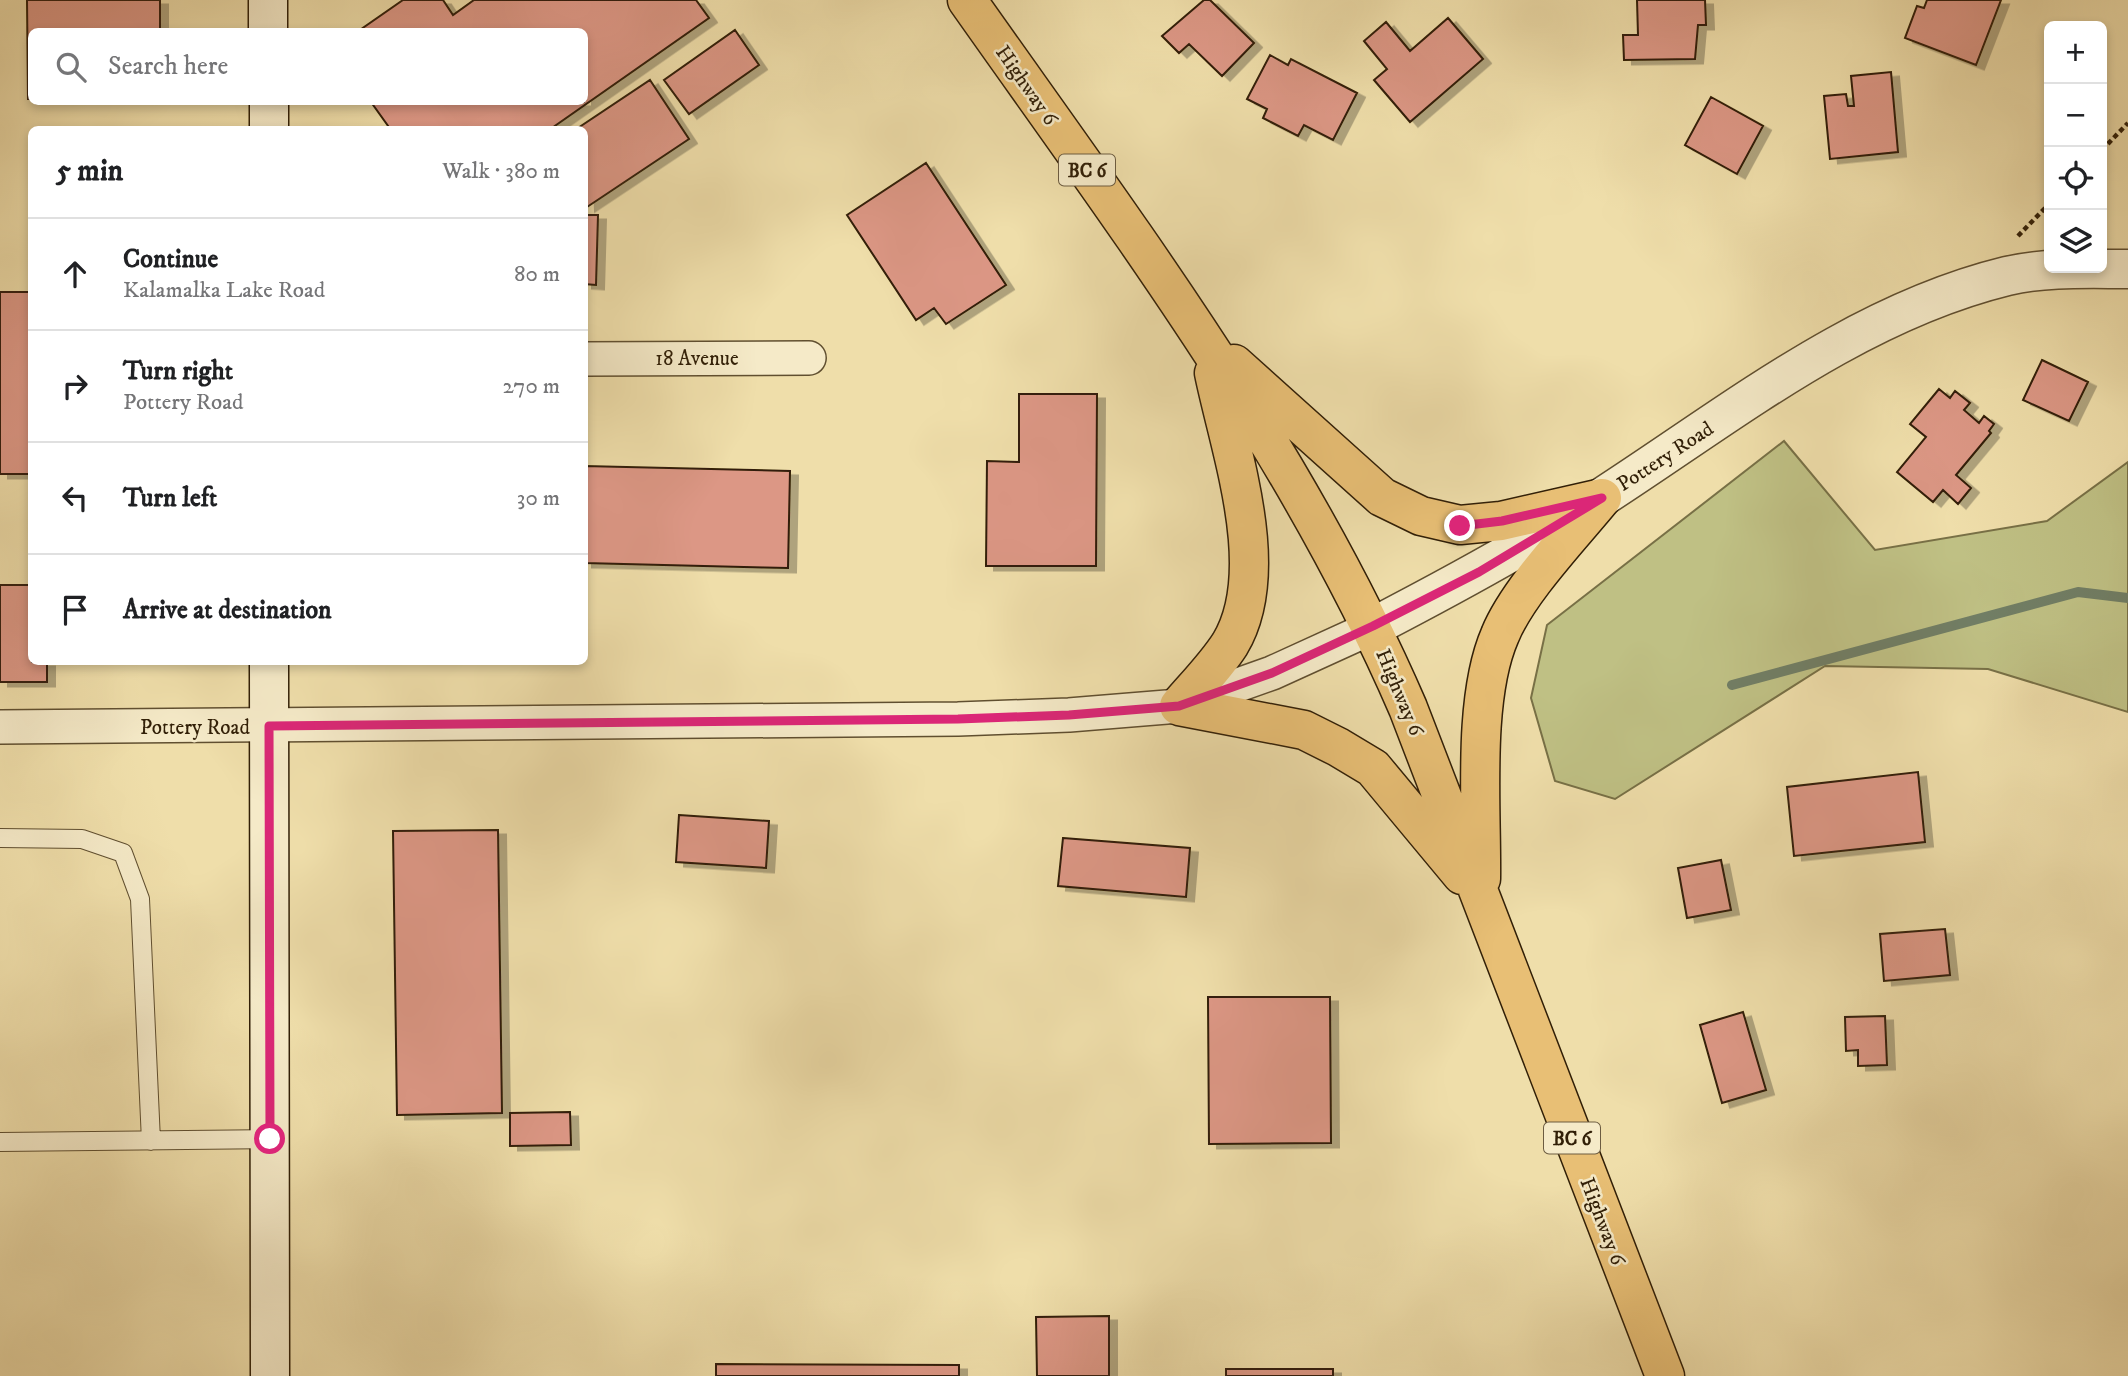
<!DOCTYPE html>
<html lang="en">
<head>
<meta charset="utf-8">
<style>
	body { margin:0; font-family:"IM FELL DW Pica",serif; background:#f6f6f6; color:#202124 }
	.controls { position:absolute; right:21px; top:21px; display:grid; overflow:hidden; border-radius:10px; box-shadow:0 4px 10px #0003 }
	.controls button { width:63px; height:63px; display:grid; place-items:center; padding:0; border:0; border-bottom:2px solid #e0e0e0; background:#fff; color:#202124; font:35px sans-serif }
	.stop { position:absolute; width:21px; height:21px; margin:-16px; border:5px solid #db2777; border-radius:50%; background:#fff }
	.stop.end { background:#db2777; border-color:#fff; box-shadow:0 2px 7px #0008 }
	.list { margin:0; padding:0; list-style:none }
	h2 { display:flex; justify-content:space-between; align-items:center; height:91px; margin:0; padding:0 28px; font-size:30px }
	h2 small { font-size:23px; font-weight:400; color:#757577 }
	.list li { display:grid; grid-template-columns:46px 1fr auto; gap:21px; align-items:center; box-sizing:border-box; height:112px; padding:0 28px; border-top:2px solid #e0e0e0 }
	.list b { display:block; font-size:26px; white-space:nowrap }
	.list p { margin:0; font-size:23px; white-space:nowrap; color:#757577 }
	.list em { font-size:23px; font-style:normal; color:#757577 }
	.icon { flex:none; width:38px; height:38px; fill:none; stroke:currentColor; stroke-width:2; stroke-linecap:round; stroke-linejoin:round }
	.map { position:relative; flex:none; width:2128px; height:1376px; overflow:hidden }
	.search { position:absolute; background:#fff; box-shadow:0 4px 10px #0003; left:28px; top:28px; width:560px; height:77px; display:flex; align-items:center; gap:18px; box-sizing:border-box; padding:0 24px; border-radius:10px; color:#757577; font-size:26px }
	.panel { position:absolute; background:#fff; box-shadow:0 4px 10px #0003; left:28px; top:126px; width:560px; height:539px; border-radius:10px }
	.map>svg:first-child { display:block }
	.green { fill:#bfc084; stroke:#787046; stroke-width:2 }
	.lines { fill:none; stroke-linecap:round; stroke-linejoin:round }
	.stream { stroke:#717e65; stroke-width:10 }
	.building { fill:#dc9785; stroke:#311f07; stroke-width:2; filter:url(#shadow) }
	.service-casing { stroke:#604f30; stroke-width:20 }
	.minor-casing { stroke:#604f30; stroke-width:36 }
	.tertiary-casing { stroke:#604f30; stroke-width:41 }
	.secondary-casing { stroke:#311f07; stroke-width:41 }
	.primary-casing { stroke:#311f07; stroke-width:41 }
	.path { stroke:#311f07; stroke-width:4.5; stroke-dasharray:5 3.5; stroke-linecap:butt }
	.service { stroke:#f5eac8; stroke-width:18 }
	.minor { stroke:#f5eac8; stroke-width:33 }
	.tertiary { stroke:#f5eac8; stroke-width:38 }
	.secondary { stroke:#f5eac8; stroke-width:38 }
	.primary { stroke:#e8bf75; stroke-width:38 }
	.route { stroke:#db2777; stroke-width:9 }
	.labels { text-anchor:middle; stroke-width:5; stroke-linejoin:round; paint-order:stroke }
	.shield { fill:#f5eac8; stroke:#6c5c41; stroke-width:2 }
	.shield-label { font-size:19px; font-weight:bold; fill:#311f07 }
	.street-label { font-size:21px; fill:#311f07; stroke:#f5eac8 }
</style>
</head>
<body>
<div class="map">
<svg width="2128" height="1376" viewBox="0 0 2128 1376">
	<defs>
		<filter id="shadow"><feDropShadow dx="8" dy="4.5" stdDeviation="0" flood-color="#0004"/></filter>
	</defs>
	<rect width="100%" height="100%" fill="#efdeaa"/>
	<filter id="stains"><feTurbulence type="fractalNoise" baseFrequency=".00286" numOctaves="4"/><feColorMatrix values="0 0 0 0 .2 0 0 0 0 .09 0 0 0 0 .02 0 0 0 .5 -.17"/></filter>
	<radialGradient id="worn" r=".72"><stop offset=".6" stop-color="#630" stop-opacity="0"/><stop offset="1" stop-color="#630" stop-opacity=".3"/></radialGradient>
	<path class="green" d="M 1784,441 L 1875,550 L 2047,521 L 2128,462 L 2128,712 L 1988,669 L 1825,666 L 1615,799 L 1555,781 L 1531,698 L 1547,625 Z"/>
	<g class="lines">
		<path class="stream" d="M 1732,685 L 2078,592 L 2128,598"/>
	</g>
	<path class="building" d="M 27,0 L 160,0 L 160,32 L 32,32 L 32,99 L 28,99 Z
		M 403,0 L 443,0 L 453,15 L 474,0 L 696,0 L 709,18 L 549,130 L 391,130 L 371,102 L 584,102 L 584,32 L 357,32 Z
		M 1204,0 L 1210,0 L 1254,43 L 1222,76 L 1189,44 L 1179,53 L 1162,36 Z
		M 1637,0 L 1705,0 L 1706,25 L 1698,25 L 1695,59 L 1624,60 L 1623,35 L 1638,35 Z
		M 1927,0 L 2001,0 L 1976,65 L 1905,38 L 1917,6 L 1924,8 Z
		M 1448,18 L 1483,59 L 1410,122 L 1374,80 L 1387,69 L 1364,41 L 1386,22 L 1410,51 Z
		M 735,30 L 759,65 L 689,114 L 664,80 Z
		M 1270,55 L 1288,65 L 1291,59 L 1357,93 L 1333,140 L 1304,125 L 1298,136 L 1263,118 L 1267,109 L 1247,99 Z
		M 1891,72 L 1898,152 L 1830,159 L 1824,96 L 1846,94 L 1848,106 L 1854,106 L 1851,76 Z
		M 650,80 L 689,139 L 587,207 L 584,130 L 575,130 Z
		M 1711,97 L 1763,126 L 1737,174 L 1685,145 Z
		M 926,163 L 1006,285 L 946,324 L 934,308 L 916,320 L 847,215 Z
		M 584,215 L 598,215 L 596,285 L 584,284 Z
		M 0,292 L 32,292 L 32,474 L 0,474 Z
		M 2042,360 L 2088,382 L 2069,421 L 2023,400 Z
		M 1939,389 L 1950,398 L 1955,391 L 1970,403 L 1964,410 L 1979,423 L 1984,416 L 1994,424 L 1989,431 L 1991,433 L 1956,475 L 1971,488 L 1958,504 L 1943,490 L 1933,502 L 1897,472 L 1926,437 L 1910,424 Z
		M 1019,394 L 1097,394 L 1096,566 L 986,566 L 987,461 L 1019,462 Z
		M 584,466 L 790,471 L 788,568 L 584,563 Z
		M 0,585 L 32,585 L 32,662 L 47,662 L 47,682 L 0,682 Z
		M 1918,772 L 1925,842 L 1794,856 L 1787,787 Z
		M 679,815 L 769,821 L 766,868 L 676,862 Z
		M 498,830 L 502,1113 L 397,1115 L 393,831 Z
		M 1063,838 L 1190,848 L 1186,897 L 1058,886 Z
		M 1721,860 L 1731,910 L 1687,918 L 1678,868 Z
		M 1945,929 L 1950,975 L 1884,981 L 1880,934 Z
		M 1208,997 L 1330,997 L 1331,1143 L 1209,1144 Z
		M 1743,1012 L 1766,1090 L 1722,1103 L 1700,1025 Z
		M 1885,1016 L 1887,1065 L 1858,1066 L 1858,1050 L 1846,1051 L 1845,1017 Z
		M 570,1112 L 571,1145 L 510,1146 L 510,1113 Z
		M 1109,1316 L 1109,1376 L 1037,1376 L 1036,1317 Z
		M 716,1364 L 959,1365 L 959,1376 L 716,1376 Z
		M 1226,1369 L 1333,1369 L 1333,1376 L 1226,1376 Z"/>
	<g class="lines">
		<g class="service-casing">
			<path id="service" d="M 0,838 L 82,839 L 123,853 L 140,899 L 151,1141
				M 0,1142 L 270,1139"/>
		</g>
		<g class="minor-casing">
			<path id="minor" d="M 584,359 L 809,358
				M 0,727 L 958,719 L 1069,715 L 1179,706 L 1272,673 L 1373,627"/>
		</g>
		<g class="tertiary-casing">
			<path id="tertiary" d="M 1373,627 C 1452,586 1530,544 1604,496 C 1732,413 1856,313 2007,276 C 2046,267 2087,269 2128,269"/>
		</g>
		<g class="secondary-casing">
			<path id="secondary" d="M 268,0 L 268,32
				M 269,102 L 269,130
				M 269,662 L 270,1376"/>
		</g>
		<g class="primary-casing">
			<path id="primary" d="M 967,0 C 1127,227 1297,451 1408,708 L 1665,1376
				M 1234,364 L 1382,497 L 1421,516 L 1460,525 L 1501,521 L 1602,498
				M 1214,373 C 1230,451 1274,571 1230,644 C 1216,666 1196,686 1179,706 L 1304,730 L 1338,747 L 1373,768 L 1462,875
				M 1481,879 C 1482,808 1472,699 1500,635 C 1518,591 1571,536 1602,498"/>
		</g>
		<path class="path" d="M 2102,150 L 2128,123
			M 2018,236 L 2049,204"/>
		<use href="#service" class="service"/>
		<use href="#minor" class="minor"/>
		<use href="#tertiary" class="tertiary"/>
		<use href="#secondary" class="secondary"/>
		<use href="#primary" class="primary"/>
	</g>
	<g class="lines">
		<path class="route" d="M 270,1139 L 269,726 L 958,719 L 1069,715 L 1179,706 L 1272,673 L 1373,626 L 1479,572 L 1602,498 L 1502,521 L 1460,526"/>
	</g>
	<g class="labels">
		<g class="shield">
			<rect x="1059" y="154.5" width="56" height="31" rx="5"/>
			<rect x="1544" y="1122.5" width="56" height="31" rx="5"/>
		</g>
		<g class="shield-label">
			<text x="1087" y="177">BC 6</text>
			<text x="1572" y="1145">BC 6</text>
		</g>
		<g class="street-label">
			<text transform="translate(1027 85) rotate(55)" y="7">Highway 6</text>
			<text x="697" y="365">18 Avenue</text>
			<text transform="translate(1665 456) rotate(-33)" y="7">Pottery Road</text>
			<text transform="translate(1400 692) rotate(67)" y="7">Highway 6</text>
			<text x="195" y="734">Pottery Road</text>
			<text transform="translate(1603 1221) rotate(69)" y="7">Highway 6</text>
		</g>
	</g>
	<rect width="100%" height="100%" filter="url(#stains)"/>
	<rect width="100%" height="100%" fill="url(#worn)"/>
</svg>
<div class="controls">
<button>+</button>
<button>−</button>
<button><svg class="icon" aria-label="locate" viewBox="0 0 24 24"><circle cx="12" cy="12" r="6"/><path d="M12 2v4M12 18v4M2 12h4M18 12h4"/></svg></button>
<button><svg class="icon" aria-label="layers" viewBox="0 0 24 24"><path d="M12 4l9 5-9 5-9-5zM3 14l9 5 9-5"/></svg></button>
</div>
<div class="stop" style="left:270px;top:1139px"></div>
<div class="stop end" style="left:1460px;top:526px"></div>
<div class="search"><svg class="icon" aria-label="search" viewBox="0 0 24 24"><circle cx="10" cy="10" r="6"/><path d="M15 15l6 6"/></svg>Search here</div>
<section class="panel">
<h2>5 min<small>Walk · 380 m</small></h2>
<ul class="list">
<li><svg class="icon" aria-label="ahead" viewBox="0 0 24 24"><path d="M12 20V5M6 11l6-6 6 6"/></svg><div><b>Continue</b><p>Kalamalka Lake Road</p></div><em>80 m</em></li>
<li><svg class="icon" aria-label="right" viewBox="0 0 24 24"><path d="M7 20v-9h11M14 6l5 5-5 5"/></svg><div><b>Turn right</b><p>Pottery Road</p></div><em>270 m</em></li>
<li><svg class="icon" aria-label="left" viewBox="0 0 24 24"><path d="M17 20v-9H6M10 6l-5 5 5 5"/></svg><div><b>Turn left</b></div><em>30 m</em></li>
<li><svg class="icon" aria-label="arrive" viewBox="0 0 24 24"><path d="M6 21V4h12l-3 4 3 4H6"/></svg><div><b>Arrive at destination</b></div></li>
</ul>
</section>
</div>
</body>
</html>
